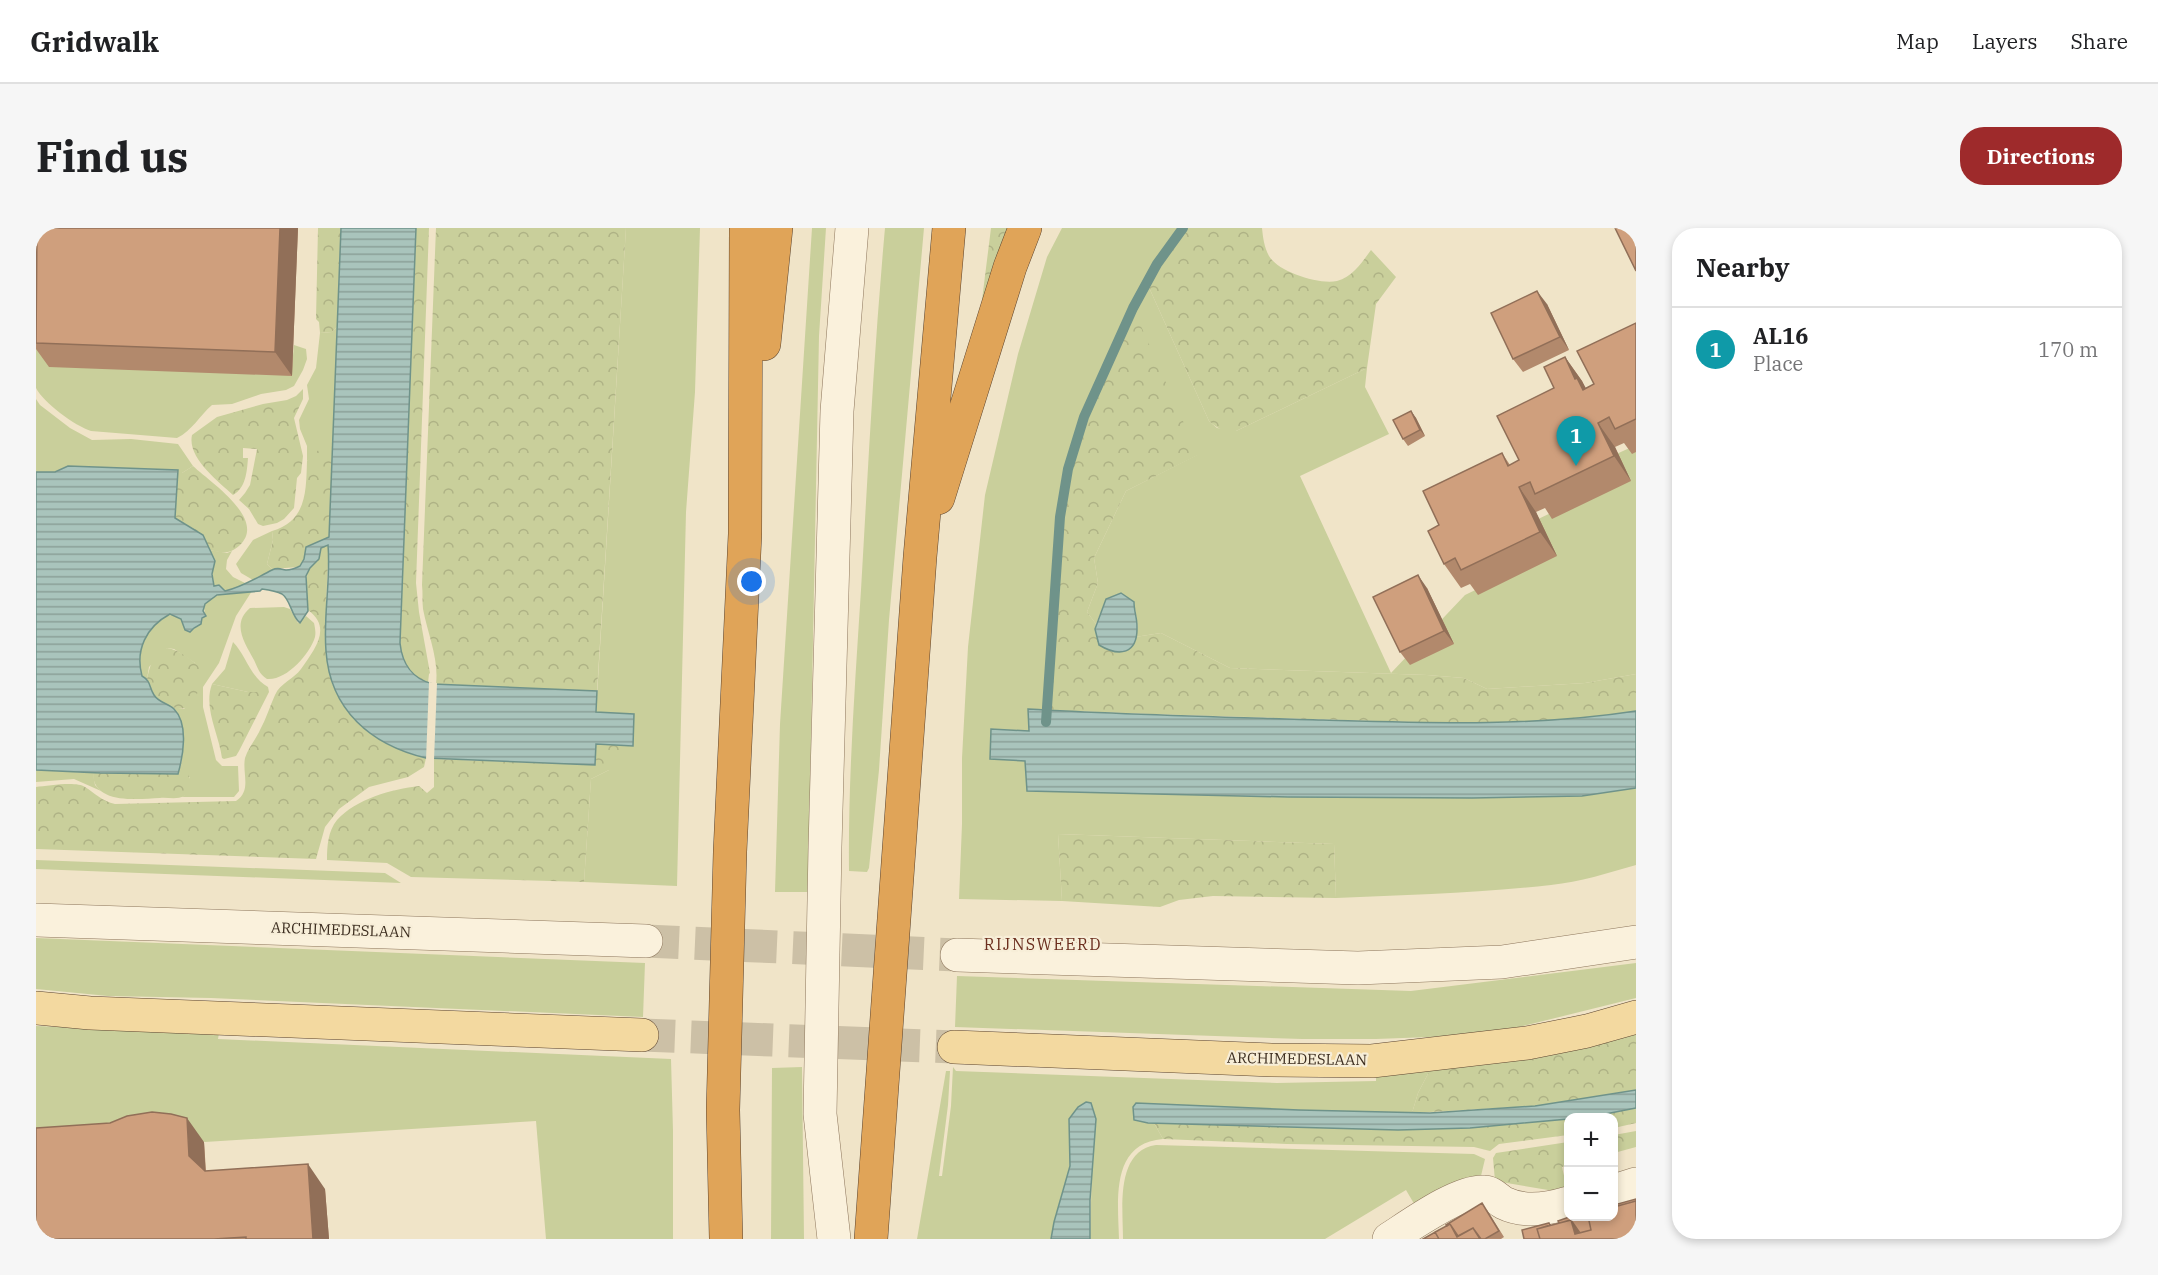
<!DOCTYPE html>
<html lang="en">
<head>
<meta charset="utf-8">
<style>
	body { margin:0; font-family:"IBM Plex Serif",serif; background:#f6f6f6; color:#202124 }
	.controls { position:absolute; right:18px; bottom:18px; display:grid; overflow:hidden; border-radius:12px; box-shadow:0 3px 9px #0003 }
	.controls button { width:54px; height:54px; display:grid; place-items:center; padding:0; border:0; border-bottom:2px solid #e0e0e0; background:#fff; color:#202124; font:30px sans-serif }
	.you { position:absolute; left:716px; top:354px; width:21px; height:21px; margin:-15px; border:4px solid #fff; border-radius:50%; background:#1a73e8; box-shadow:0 0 0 9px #1a73e833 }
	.badge { display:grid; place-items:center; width:39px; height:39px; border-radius:50%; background:#9e2a2b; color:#fff; font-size:20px; font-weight:700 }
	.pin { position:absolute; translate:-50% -50px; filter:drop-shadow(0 2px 3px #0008) }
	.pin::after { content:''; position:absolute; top:32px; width:21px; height:18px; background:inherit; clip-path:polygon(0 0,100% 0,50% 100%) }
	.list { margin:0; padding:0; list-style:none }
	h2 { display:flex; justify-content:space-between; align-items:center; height:78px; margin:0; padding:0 24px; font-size:26px }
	h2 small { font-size:20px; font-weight:400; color:#757577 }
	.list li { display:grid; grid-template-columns:39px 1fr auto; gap:18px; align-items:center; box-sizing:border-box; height:84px; padding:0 24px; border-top:2px solid #e0e0e0 }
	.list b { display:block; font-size:22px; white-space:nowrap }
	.list p { margin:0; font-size:20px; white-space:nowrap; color:#757577 }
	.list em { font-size:20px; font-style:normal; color:#757577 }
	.map { position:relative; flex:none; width:1600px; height:1011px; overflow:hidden; border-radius:24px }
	header { display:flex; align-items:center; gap:36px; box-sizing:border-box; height:84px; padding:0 30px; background:#fff; border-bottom:2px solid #e0e0e0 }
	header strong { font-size:28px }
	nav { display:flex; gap:33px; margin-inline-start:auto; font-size:21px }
	.intro { display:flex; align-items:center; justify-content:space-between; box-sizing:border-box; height:144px; padding:0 36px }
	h1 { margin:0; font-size:42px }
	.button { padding:15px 27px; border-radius:24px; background:#9e2a2b; color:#fff; font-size:21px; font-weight:700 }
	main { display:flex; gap:36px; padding:0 36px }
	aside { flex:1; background:#fff; border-radius:24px; box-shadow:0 3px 9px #0003 }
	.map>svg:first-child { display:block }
	.green { fill:#c9cf9b }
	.forest { fill:url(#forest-crowns) }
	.water { fill:url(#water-rules); stroke:#6f938a; stroke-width:1.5 }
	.pier { fill:#f0e4c8 }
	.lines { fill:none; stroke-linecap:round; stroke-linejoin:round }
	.stream { stroke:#6f938a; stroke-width:10 }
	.minor-tunnel { stroke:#ccc0a6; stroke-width:33; stroke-dasharray:33 16; stroke-linecap:butt }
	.major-tunnel { stroke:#ccc0a6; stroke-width:33; stroke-dasharray:33 16; stroke-linecap:butt }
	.minor-casing { stroke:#8d765c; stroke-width:34 }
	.major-casing { stroke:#5b4430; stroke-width:34 }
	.highway-casing { stroke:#5b4430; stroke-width:34 }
	.minor { stroke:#faf1dc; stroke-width:33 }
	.major { stroke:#f3d9a0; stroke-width:33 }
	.highway { stroke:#e0a458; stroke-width:33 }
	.wall { fill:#b2896c }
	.shaded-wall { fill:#916f58 }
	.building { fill:#cf9f7d; stroke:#916f58; stroke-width:1.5 }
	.labels { text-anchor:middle; stroke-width:4.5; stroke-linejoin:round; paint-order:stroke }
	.street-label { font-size:15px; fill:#3d2e20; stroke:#f7eed8 }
	.neighbourhood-label { font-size:16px; letter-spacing:1.5px; fill:#6b2e1e; stroke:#f7eed8 }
</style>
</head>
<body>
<header>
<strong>Gridwalk</strong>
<nav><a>Map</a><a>Layers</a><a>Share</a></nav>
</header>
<div class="intro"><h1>Find us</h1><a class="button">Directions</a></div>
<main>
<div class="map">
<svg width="1600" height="1011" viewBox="0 0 1600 1011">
	<defs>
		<pattern id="forest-crowns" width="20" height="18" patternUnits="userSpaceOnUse" patternTransform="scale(1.5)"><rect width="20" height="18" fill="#c9cf9b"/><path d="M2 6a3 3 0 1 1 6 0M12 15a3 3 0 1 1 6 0" fill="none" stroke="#aeb285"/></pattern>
		<pattern id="water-rules" width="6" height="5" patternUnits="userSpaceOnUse" patternTransform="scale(1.5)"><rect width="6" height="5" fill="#a9c4bc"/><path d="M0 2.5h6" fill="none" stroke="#8ba098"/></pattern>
	</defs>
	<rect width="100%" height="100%" fill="#f0e4c8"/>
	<path class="green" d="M 590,0 L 664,0 L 659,164 L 650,284 L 641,658 L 548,654 L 555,551 L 573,542 L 560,484 Z
		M 776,0 L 790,0 L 783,108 L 772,664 L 739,664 L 744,496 Z
		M 849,0 L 888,0 L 853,392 L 843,542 L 833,640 L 831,644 L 813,643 C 812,550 819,456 825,362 C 832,241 838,121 849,0 Z
		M 1026,0 L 1144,0 L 1111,55 L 1173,193 L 1181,200 L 1200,203 L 1331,140 L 1329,159 L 1353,206 L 1264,248 L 1355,445 L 1429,367 L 1514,326 L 1498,293 L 1584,252 L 1574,229 L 1600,217 L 1600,446 L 1549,455 L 1451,461 L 1428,450 L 1391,447 L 1194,440 L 1125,405 L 1099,409 L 1102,399 L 1098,374 L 1085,365 L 1070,371 L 1060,396 L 1051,384 L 1062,355 L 1058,330 L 1090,263 L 1161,227 L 1096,80 L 1086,97 L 1048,189 L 1032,241 L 1024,289 L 1009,482 L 992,481 L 993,503 L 955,501 L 954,531 L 989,533 L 992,563 L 1436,570 L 1546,568 L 1600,560 L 1600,637 C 1572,645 1544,654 1515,657 C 1444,665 1372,667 1300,670 L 1298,616 L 1022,606 L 1026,673 L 923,671 L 926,596 L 926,530 L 932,419 L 949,267 L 982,126 L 1011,29 Z
		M 0,62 L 255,148 L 258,117 L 270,121 L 271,131 L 267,142 L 258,158 L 250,162 L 225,166 L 196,176 L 176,177 C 164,187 156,203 141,210 L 55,203 C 39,198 7,174 0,160 Z
		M 301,99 L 297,217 L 271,233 L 271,218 L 264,201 L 263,192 L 273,171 L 271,157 L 280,140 L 284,105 L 296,104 Z
		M 0,171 L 4,177 L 34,200 L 56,212 L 95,211 L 142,216 L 157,238 L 146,245 L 142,245 L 141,242 L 32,238 L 19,244 L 0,244 Z
		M 236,303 L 237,312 L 231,336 L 237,342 L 227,348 L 217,352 L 205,345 L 200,336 L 217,312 Z
		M 174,322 L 191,325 L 196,323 L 191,332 L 190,341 L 197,349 L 211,356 L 189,363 L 183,357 L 178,358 Z
		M 216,363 L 200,388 L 183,435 L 167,459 L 167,479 L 180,532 L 186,538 L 202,538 L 203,563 L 198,569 L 144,569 L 148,568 L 154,550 L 145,536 C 148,520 148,492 136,479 L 148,481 C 165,461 164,461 159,435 L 138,421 L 131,420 L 113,439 L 111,451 L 106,448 C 104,440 102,427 105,419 C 108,408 129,379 142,389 C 147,392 151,400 154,404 L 169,388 L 168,378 C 181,361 196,367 216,363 Z
		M 248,379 L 254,381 L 262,395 L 270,388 L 278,395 C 279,400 280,404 279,409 C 274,426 250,453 231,451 C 223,446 222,440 218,432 C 209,415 195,396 214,380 Z
		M 197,414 C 210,427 214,449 232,459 L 233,464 L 212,464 L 176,456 L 189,441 Z
		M 0,542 L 57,545 L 59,557 L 65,563 L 38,551 L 0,554 Z
		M 0,632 L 349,645 L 365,655 L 0,641 Z
		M 0,710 L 609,735 L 607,789 L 175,770 L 72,768 L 0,761 Z
		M 1600,735 L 1600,770 L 1483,799 L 1420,808 L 1340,811 L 1266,811 L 919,799 L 921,748 L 1375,763 Z
		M 0,798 L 183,805 L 182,811 L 635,831 L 637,903 L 637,1011 L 510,1011 L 500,893 L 169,914 L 159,911 L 0,925 Z
		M 766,839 L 768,1011 L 735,1011 L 736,840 Z
		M 917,839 L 920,843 L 1241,855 L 1340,853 L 1340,846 L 1394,842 L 1382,865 L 1376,885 L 1263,882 L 1100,875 L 1112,895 L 1118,895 L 1127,911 C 1074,915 1082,973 1083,1011 L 1054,1011 L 1056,938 L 1033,891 L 1034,938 L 1018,994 L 1015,1011 L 881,1011 L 910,843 L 914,843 L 912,877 L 903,948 L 906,948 L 915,878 Z
		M 1120,917 L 1438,926 L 1449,931 L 1444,952 L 1380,979 L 1370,962 L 1289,1011 L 1087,1011 C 1087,981 1079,923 1120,917 Z"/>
	<path class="forest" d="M 282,0 L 305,0 L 301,99 L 296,104 L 284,105 L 283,94 L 280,91 Z
		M 380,0 L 393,0 L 380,355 L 383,384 L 394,445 L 393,446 L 392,455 C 374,448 366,433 364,415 Z
		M 400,0 L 590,0 L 561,463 L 400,456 C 403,431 392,407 387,381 C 386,373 387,365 386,357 Z
		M 955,0 L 980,0 L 946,72 Z
		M 1144,0 L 1226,0 C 1227,9 1228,19 1233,28 C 1242,44 1283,57 1301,53 C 1317,49 1326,34 1335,22 L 1360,49 L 1340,76 L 1331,140 L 1200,203 C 1188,204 1182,201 1173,193 L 1111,55 Z
		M 1097,80 L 1162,227 L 1090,263 L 1058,330 L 1062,355 L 1051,384 L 1060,396 L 1059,401 L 1098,415 L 1099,409 L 1125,405 L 1194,440 L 1391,447 L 1428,450 L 1451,461 L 1549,455 L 1600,446 L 1600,483 C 1503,498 1407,495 1309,492 C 1209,489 1109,486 1009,482 L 1024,289 L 1032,241 L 1048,189 L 1086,97 Z
		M 267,161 L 267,171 L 258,190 L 267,228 L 265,245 L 261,250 L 258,280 L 248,291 L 241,295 L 227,298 L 222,296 L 213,281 L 203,272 L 209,265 L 214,257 L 221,221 L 207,220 L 207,230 L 212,230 C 211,243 210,260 197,267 C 182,253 151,230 156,207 L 181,189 L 227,176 L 251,172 L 260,168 Z
		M 297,217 L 293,310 L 268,331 L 264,338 C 253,341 245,339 237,342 L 231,336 L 237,312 L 236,303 C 271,293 270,263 271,233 L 281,223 Z
		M 157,238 C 174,254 231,291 204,317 C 193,327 187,325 174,322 L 167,307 L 139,290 L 142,245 L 146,245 Z
		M 288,317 L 293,317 C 291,355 288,394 293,432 C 294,440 294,448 296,455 C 312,497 348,520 390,530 L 388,539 L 372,549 L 333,559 L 303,581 L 289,599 L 280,631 L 0,621 L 0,559 C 12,558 40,553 49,559 C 60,566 66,573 79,576 L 200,573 C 216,562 206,546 209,530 C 212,520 220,511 224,502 C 230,491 234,478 239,467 C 244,455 258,451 265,441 C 278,422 297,400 272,382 C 272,363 264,343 283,331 L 283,322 Z
		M 131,420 C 143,422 157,432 165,441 C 163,457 163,485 140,480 C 134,479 124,474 119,469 C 115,464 115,457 111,451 C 114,438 117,425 131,420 Z
		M 176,456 L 212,464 L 233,464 L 203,523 L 200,528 L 188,531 L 186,530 C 183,506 167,480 176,456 Z
		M 560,516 L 597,518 L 573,542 L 555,551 L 548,654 L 375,649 L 351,635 L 291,632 C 291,618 292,603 301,592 C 320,571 356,561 383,558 L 391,565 L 398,559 L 398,531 L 559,537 Z
		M 145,536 L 151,543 L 156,556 C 154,561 152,566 148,568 C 141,572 131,569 124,570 C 102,571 57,577 57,545 L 142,546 Z
		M 1022,606 L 1298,616 L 1300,670 L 1177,668 L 1143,672 L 1124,679 L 1026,673 Z
		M 1600,805 L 1600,862 L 1499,878 L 1376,885 L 1382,865 L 1394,842 Z
		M 1600,880 L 1600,895 L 1578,900 L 1578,890 L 1546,890 Z
		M 1532,891 L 1532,907 L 1463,916 L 1454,923 L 1438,919 L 1251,916 L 1127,911 L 1118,895 L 1362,902 L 1434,900 Z
		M 1600,903 L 1600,919 L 1578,925 L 1578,907 Z
		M 1532,914 L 1532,937 L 1526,939 L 1531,961 L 1518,963 L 1459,953 L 1457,930 L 1460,925 Z"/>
	<path class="water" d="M 305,0 L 380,0 L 364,415 C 366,435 376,451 397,456 L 561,463 L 560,484 L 598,486 L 597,518 L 560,516 L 559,537 L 390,530 C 335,517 294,482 290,423 C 287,388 295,352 292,317 L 285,320 L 283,331 L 274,340 L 270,348 L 272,383 L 264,395 C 255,388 255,372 246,366 C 240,363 233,362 226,361 L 224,363 L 181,367 L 169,376 L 167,383 L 170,388 L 166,390 L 165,396 L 158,400 L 154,404 L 149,402 L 145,391 L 134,386 C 110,399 99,422 106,448 C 115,453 113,459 118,467 C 123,475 132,475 138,481 C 153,496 147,528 142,546 L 64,545 L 0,542 L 0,244 L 19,244 L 32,238 L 142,242 L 139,290 L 167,307 L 179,333 L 176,346 L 178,358 L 183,357 L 189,363 C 206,359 220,350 236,342 C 242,339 244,341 250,342 C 254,342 260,340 264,338 L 268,331 L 270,319 L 293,309 Z
		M 1085,365 L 1098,374 C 1098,383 1101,390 1101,398 C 1102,427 1083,429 1063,417 L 1059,401 L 1070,371 Z
		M 992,481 C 1090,487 1189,489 1287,492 C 1392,495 1496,499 1600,483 L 1600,560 L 1546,568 L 1436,570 L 1252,569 L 991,563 L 989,533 L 954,531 L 955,501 L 993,503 Z
		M 1600,862 L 1600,880 L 1559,888 L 1532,890 L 1532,891 L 1434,900 L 1362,902 L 1112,895 L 1098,892 L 1097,879 L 1100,875 L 1263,882 L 1394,885 L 1499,878 Z
		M 1050,874 L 1055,875 L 1060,891 L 1054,972 L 1054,1011 L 1015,1011 L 1018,994 L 1034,938 L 1033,891 L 1042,879 Z"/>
	<path class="pier" d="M 393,454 L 401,455 L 398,532 L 390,532 Z"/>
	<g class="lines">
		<path class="stream" d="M 1010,494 L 1024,289 L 1032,241 L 1048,189 L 1097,80 L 1121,36 L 1147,0"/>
		<path class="minor-tunnel" d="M 610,713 L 921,727"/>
		<path class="major-tunnel" d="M 606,807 L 918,819"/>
		<g class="minor-casing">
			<path id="minor" d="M 0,692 L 610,713
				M 921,727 L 1322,740 L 1466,734 L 1600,714
				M 1578,963 L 1600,956
				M 798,1011 L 784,886 L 789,619 L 801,183 L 816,0
				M 1353,1011 C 1375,997 1423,962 1448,964 C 1456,964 1462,972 1468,975 C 1488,985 1512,981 1532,975"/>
		</g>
		<g class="major-casing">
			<path id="major" d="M 0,780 L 54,785 L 606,807
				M 918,819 L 1236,832 L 1336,833 L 1491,815 L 1551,803 L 1600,789"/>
		</g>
		<g class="highway-casing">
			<path id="highway" d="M 728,116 L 740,0
				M 902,270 L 974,39 L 989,0
				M 690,1011 L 687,882 L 694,624 L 709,306 L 710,0
				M 835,1011 L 884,329 L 913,0"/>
		</g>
		<use href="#minor" class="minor"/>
		<use href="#major" class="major"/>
		<use href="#highway" class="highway"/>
	</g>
	<path class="wall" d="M 262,0 L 256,148 L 13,139 L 0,121 L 0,17 Z
		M 1511,76 L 1533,122 L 1487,144 L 1477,131 Z
		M 1600,95 L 1600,224 L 1596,226 L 1588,215 L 1579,219 L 1595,253 L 1516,291 L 1509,280 L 1500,284 L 1521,328 L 1442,367 L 1434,356 L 1425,360 L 1408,336 L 1403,297 L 1466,225 L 1474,237 L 1483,232 L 1518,160 L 1529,129 L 1546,153 L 1549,160 L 1558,156 Z
		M 1375,183 L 1380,190 L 1389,208 L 1372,218 L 1367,211 Z
		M 1391,360 L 1418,416 L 1374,437 L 1364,424 Z
		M 168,914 L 170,943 L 289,961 L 293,1011 L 0,1011 Z
		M 1451,982 L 1468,1009 L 1465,1011 L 1387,1011 L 1403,1002 Z"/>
	<path class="shaded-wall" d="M 244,0 L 262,0 L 256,148 L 239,124 Z
		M 1501,63 L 1511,76 L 1533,122 L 1524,109 Z
		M 1529,129 L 1546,153 L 1564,186 L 1539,151 Z
		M 1375,183 L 1380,190 L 1389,208 L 1384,202 Z
		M 1562,195 L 1579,219 L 1595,253 L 1578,228 Z
		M 1483,259 L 1500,284 L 1521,328 L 1504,304 Z
		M 1382,347 L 1391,360 L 1418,416 L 1408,403 Z
		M 151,890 L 168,914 L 170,953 L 153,928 Z
		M 272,936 L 289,961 L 293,1011 L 277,1011 Z
		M 1535,992 L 1548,1011 L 1539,1006 Z"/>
	<path class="building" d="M 1,0 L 244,0 L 239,124 L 0,115 Z
		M 1579,0 L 1600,0 L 1600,43 Z
		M 1501,63 L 1524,109 L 1477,131 L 1455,85 Z
		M 1600,95 L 1600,191 L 1579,201 L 1573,189 L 1562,195 L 1578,228 L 1499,266 L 1494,254 L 1483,259 L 1504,304 L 1425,342 L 1419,330 L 1408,336 L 1392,303 L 1403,297 L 1387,263 L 1466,225 L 1472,238 L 1483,232 L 1461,188 L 1518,160 L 1508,139 L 1529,129 L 1539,151 L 1541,150 L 1547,162 L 1558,156 L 1541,123 Z
		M 1375,183 L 1384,202 L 1367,211 L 1357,192 Z
		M 1382,347 L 1408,403 L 1364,424 L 1337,369 Z
		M 116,884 L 135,886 L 151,890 L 153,928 L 169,943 L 272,936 L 277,1011 L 210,1011 L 210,1009 L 178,1011 L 0,1011 L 0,900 L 74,895 L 91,888 Z
		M 1600,971 L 1600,973 L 1578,979 L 1578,977 Z
		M 1600,973 L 1600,1011 L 1504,1011 L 1501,1001 L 1535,992 L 1539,1006 L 1555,1002 L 1552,988 L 1578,988 L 1578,979 Z
		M 1446,975 L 1463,1003 L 1449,1011 L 1445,1011 L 1437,1000 L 1422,1008 L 1414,996 L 1411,998 L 1410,997 Z
		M 1536,988 L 1552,988 L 1555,1002 L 1544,1005 L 1535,992 L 1523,995 L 1522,993 Z
		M 1513,995 L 1514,997 L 1501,1001 L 1504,1011 L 1488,1011 L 1486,1002 Z
		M 1414,996 L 1421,1009 L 1437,1000 L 1444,1011 L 1403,1011 L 1399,1004 Z
		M 1403,1002 L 1399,1004 L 1403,1011 L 1387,1011 Z"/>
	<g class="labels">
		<g class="street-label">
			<text transform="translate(305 702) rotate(2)" y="5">ARCHIMEDESLAAN</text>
			<text transform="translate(1261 831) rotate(1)" y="5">ARCHIMEDESLAAN</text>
		</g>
		<g class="neighbourhood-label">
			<text x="1007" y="722">RIJNSWEERD</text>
		</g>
	</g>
</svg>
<div class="controls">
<button>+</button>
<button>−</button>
</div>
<div class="you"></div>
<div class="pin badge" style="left:1540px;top:238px;background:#0f9aa8">1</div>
</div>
<aside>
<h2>Nearby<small></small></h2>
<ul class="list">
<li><span class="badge" style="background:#0f9aa8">1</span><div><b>AL16</b><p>Place</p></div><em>170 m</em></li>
</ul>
</aside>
</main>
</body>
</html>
